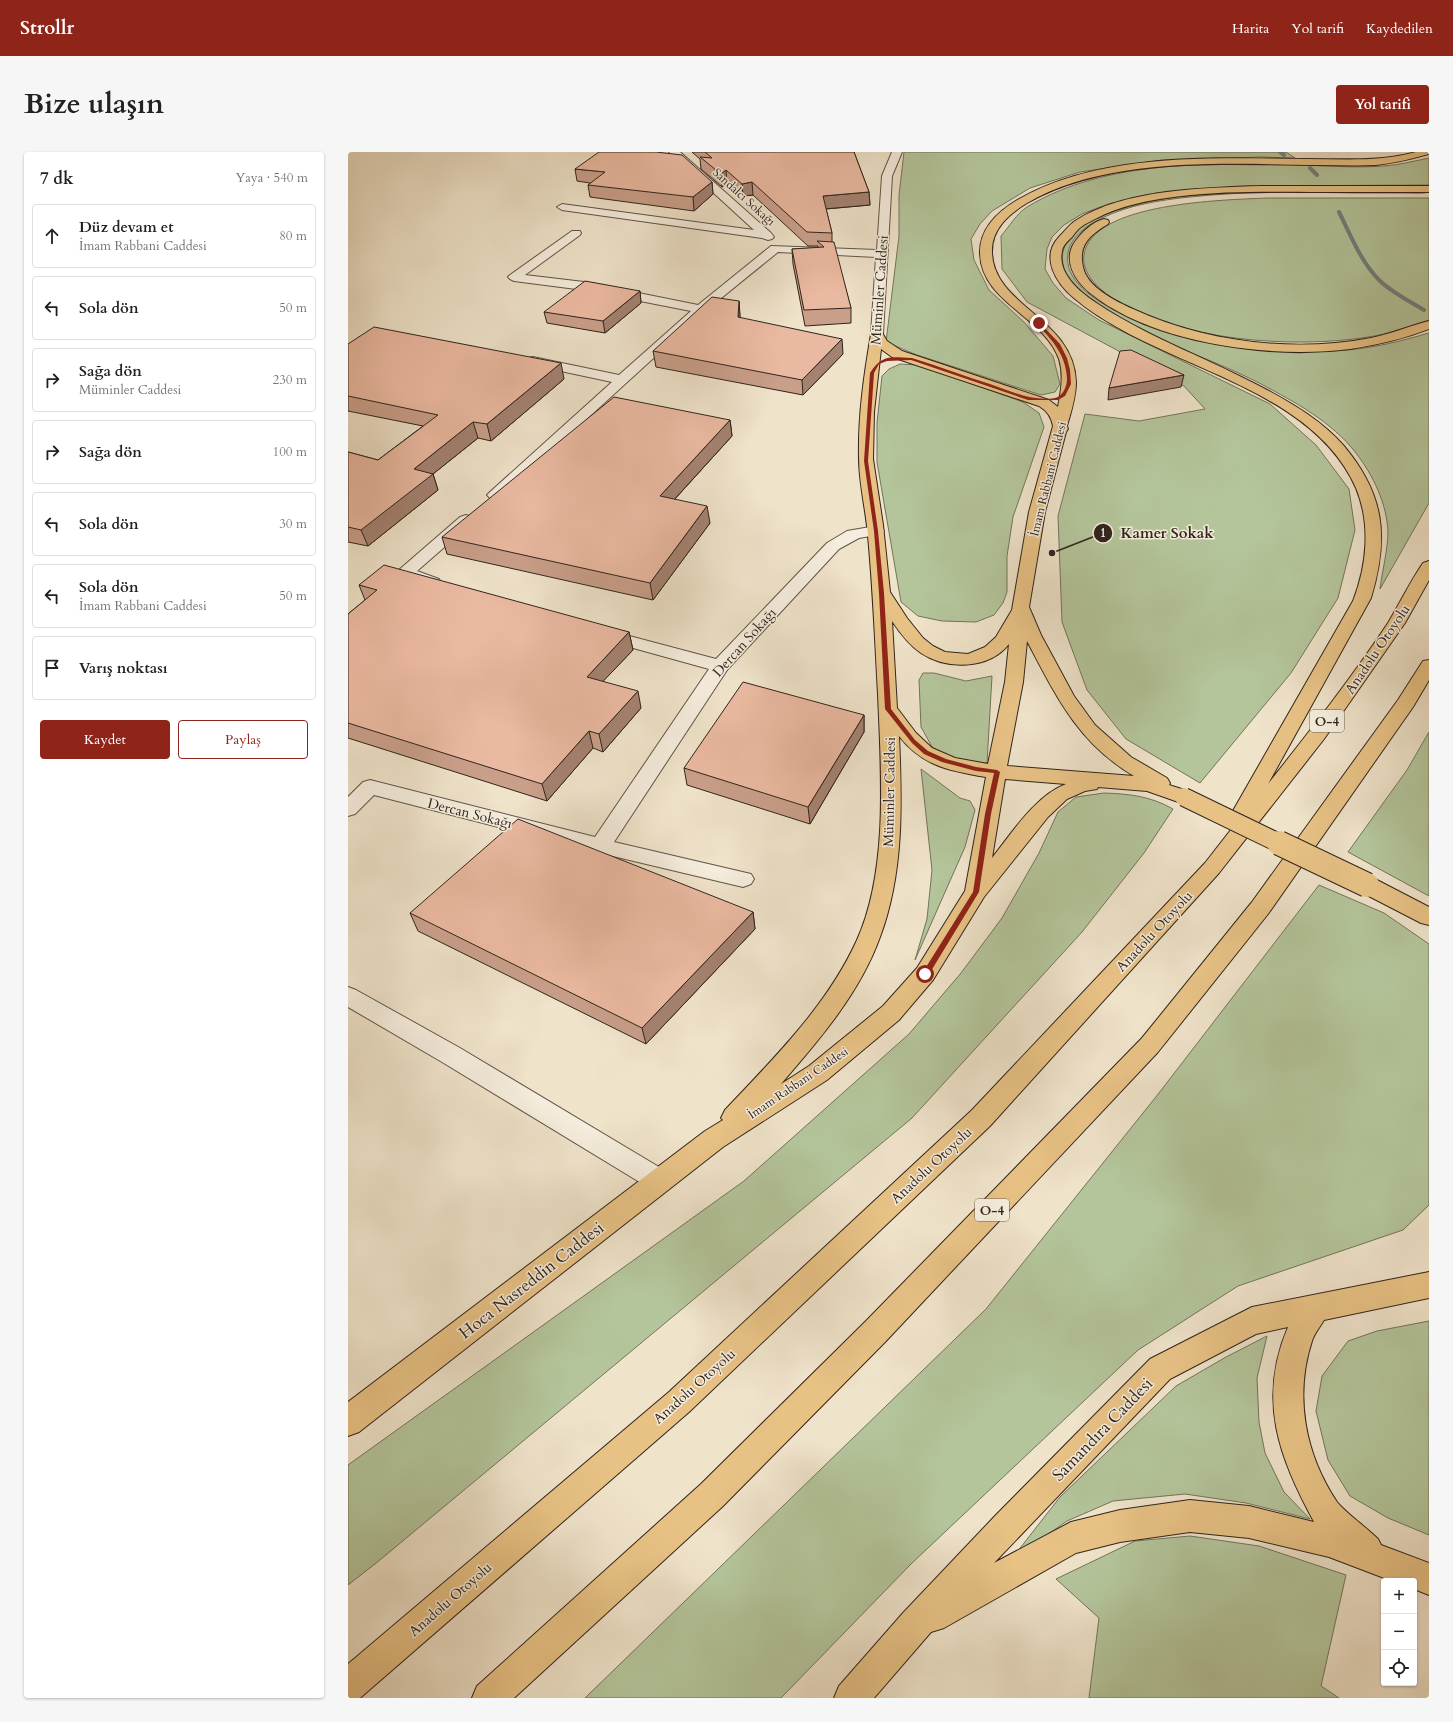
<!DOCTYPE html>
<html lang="tr">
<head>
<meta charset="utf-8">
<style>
	body { margin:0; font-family:Cardo,serif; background:#f6f6f6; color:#222 }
	.controls { position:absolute; right:12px; bottom:12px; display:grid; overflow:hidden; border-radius:4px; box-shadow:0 1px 3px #0004 }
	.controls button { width:36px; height:36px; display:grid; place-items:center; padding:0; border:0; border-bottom:1px solid #e0e0e0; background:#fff; color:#222; font:20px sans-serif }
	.stop { position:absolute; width:12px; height:12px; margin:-9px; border:3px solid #8f2418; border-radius:50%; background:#fff }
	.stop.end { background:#8f2418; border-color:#fff; box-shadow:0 1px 4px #0008 }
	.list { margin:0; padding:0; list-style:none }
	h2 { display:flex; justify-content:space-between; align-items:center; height:52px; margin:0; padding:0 16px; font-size:17px }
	h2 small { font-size:13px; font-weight:400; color:#767676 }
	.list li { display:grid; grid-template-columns:26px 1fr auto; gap:12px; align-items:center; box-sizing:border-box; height:64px; margin:0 8px 8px; padding:0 8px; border:1px solid #e0e0e0; border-radius:4px }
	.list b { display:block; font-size:15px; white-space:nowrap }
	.list p { margin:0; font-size:13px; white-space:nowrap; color:#767676 }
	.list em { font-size:13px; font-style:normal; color:#767676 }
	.actions { display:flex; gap:8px; padding:12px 16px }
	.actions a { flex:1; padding:9px 0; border:1px solid #8f2418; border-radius:4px; text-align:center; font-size:14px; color:#8f2418 }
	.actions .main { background:#8f2418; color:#fff }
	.icon { flex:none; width:22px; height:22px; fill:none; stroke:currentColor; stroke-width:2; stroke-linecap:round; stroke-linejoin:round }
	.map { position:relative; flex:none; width:1081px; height:1546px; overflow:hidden; border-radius:4px }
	header { display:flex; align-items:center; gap:24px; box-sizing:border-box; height:56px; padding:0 20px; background:#8f2418; color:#fff }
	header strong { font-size:19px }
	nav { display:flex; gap:22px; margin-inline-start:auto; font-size:14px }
	.intro { display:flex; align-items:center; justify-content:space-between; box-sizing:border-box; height:96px; padding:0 24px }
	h1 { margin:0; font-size:28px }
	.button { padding:10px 18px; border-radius:4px; background:#8f2418; color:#fff; font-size:14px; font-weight:700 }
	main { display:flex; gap:24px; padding:0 24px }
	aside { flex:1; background:#fff; border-radius:4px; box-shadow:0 1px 3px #0004 }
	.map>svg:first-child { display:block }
	.green { fill:#b4c59b; stroke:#72745c }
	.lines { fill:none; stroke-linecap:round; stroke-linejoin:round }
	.stream { stroke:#737f7f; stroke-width:4 }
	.minor-casing { stroke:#605448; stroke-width:2 }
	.major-casing { stroke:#30241c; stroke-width:2 }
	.highway-casing { stroke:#30241c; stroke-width:2 }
	.minor { fill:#f5eddd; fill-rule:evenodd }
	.major { fill:#e8c285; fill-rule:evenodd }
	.highway { fill:#e8c285; fill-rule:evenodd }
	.major-bridge-far1-casing { stroke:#30241c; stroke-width:20; stroke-linecap:butt }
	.major-bridge-casing { stroke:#30241c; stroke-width:26; stroke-linecap:butt }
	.major-bridge-far1 { stroke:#e8c285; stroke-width:18 }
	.major-bridge { stroke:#e8c285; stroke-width:24 }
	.wall { fill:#c99f8a; stroke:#30241c }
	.shaded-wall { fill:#a48271; stroke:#30241c }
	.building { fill:#eab9a1; stroke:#30241c }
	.route { fill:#8f2418 }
	.labels { text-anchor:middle; stroke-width:3; stroke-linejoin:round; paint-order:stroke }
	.far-street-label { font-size:12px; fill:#30241c; stroke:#f5eddd }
	.shield { fill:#f5eddd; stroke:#6b6056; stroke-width:1 }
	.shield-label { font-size:13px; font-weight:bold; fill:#30241c }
	.street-label { font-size:14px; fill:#30241c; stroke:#f5eddd }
	.near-street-label { font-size:17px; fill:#30241c; stroke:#f5eddd }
	.leader { fill:none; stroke:#30241c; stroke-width:1.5 }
	.callout-dot { fill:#30241c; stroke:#f5eddd; stroke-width:1.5 }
	.mark-label { font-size:12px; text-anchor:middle; font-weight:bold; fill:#fff }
	.callout-label { font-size:15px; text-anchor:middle; font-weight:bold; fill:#30241c; stroke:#f5eddd; stroke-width:3; stroke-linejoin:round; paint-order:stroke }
</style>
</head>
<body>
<header>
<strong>Strollr</strong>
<nav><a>Harita</a><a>Yol tarifi</a><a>Kaydedilen</a></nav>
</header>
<div class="intro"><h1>Bize ulaşın</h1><a class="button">Yol tarifi</a></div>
<main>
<aside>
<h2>7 dk<small>Yaya · 540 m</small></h2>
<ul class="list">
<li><svg class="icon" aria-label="ahead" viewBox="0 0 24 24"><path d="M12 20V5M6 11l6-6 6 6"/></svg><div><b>Düz devam et</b><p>İmam Rabbani Caddesi</p></div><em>80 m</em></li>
<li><svg class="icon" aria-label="left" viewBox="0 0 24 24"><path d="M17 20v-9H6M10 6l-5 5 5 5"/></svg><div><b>Sola dön</b></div><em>50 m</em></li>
<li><svg class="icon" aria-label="right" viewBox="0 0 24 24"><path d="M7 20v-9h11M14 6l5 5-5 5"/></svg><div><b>Sağa dön</b><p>Müminler Caddesi</p></div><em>230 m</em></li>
<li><svg class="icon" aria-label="right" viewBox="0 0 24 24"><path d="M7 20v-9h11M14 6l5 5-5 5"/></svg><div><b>Sağa dön</b></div><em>100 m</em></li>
<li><svg class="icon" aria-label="left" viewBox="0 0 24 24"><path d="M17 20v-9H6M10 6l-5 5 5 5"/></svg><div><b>Sola dön</b></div><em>30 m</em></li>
<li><svg class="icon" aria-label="left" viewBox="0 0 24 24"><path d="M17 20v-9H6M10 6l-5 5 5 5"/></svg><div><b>Sola dön</b><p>İmam Rabbani Caddesi</p></div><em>50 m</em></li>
<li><svg class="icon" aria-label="arrive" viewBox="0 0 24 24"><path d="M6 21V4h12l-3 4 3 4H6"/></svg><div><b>Varış noktası</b></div></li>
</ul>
<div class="actions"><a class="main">Kaydet</a><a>Paylaş</a></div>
</aside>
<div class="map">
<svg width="1081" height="1546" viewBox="0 0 1081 1546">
	<rect width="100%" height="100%" fill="#efe3ca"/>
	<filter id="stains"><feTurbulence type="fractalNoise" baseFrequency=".005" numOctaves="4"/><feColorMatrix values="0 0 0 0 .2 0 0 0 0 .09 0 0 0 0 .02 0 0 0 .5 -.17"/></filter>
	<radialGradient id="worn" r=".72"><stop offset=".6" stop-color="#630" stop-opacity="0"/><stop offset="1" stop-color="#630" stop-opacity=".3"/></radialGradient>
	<path class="green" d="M 556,0 L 938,0 L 947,6 L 912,5 L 808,9 L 732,20 L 682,36 L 644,59 L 632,72 L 623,87 L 626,108 L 641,138 L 676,170 L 705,204 L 712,232 L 707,240 L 693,243 L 569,203 L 538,190 L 551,84 L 551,43 Z
		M 1081,6 L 1081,33 L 899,34 L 866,36 L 808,41 L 760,52 L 734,62 L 716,73 L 704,85 L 699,97 L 697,117 L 705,131 L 718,146 L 751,168 L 922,252 L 968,293 L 1001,337 L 1007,378 L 990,446 L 943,521 L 852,631 L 778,587 L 739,538 L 714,470 L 710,364 L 737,262 L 791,269 L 857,257 L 836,234 L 679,150 L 654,117 L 653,84 C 661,75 669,61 679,55 C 758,7 866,11 954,13 C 981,14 1009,16 1036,14 C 1051,13 1066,9 1081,6 Z
		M 899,40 L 1081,40 C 1075,42 1066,41 1058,41 C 1041,41 1024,41 1007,41 C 952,40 897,39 842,45 C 812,48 781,53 754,66 C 740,73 723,84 720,101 C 711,153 833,186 871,192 C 916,199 970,203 1016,196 C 1038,193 1060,187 1081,181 L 1081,351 L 1032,437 C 1034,420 1040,397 1040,380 C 1039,352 1025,323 1008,301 C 984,270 947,250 913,232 C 854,201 777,182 728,136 C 714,123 709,101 722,85 C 757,45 849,43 899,40 Z
		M 919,46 L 1081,46 L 1081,168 C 1061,175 1041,182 1020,185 C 946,197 828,189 764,146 C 751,137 733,121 736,103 C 743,50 878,48 919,46 Z
		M 552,212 L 570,213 L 675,250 L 691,261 L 696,275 L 665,365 L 659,404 L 659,440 L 655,451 L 646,463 L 628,470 L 594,469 L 570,464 L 553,450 L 529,310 L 529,271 L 534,224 L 541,217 Z
		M 575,521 L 586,521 L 618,529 L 644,524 L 639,611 L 624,611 L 601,605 L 584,595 L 573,575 L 571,528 Z
		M 1081,580 L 1081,744 L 1000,700 L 1059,618 Z
		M 573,617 L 612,646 L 622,649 L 627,658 L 617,695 L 567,808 L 579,767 L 584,718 Z
		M 756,641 C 782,642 802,644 825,657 L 796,701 L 734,780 L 564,966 L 27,1412 L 0,1433 L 0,1313 L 396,1029 L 561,882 L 613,821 L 654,766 L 691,701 L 710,660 L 728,645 Z
		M 971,733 L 1036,761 L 1081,792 L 1081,1053 L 1055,1078 L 890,1134 L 790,1198 L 563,1412 L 433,1546 L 237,1546 L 638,1157 L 811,941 Z
		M 1081,1169 L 1081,1383 L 1040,1366 L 1002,1344 L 980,1308 L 968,1259 L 974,1224 L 1000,1189 L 1029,1179 Z
		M 919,1184 L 909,1226 L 911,1270 L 917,1301 L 936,1340 L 962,1367 L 898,1351 L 837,1342 L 765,1349 L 719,1369 L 662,1409 L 712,1345 L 828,1234 L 878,1205 Z
		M 842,1384 L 911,1394 L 998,1423 L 973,1534 L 991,1546 L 741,1546 L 751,1466 L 708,1427 L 787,1389 Z"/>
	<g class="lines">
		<path class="stream" d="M 932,0 L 936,3
			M 962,16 L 969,23
			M 991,60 C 1003,84 1013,110 1032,129 C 1045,141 1061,149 1076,158"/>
		<g class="minor-casing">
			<path id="minor" d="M 321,0 L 332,0 L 423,81 L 426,85 L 424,87 L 420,88 L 414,86 L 214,58 L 209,55 L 214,52 L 406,78 Z
				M 544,0 L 554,0 L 544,24 L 535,182 L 533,185 L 525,185 L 523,182 L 528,105 L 430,100 L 356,160 L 152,346 L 147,348 L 142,346 L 139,343 L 142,340 L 264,230 L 180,212 L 178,209 L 180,206 L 185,205 L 271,223 L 343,159 L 236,138 L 166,129 L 162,127 L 160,125 L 162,123 L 224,79 L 232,79 L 233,81 L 232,83 L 177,123 L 236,130 L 350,153 L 423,94 L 529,98 L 534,24 Z
				M 118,363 L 124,365 L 126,368 L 124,371 L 69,419 L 91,427 L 93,431 L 91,435 C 78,438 64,428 52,423 L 50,420 L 52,417 L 112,365 Z
				M 528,374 L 534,376 L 536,379 L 534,382 L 511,386 L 491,397 L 379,518 L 266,690 L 403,722 L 406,727 L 403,732 L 395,735 L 252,701 L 26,643 L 7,662 L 0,664 L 0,645 L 15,630 L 22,628 L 247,685 L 361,517 L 249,486 L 246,482 L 249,478 L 255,477 L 368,507 L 479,391 L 499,379 Z
				M 0,835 L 8,838 L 112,896 L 321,1021 L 325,1029 L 321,1037 L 312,1041 L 303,1037 L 94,910 L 0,855 Z"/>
		</g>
		<g class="major-casing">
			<path id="major" d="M 1068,0 L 1081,0 L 1081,2 C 1063,7 1046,11 1028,13 C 1009,14 989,13 970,13 C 879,12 760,4 679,51 C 661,62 643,77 644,101 C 646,155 726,166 728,230 C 728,245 723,260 719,274 L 720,277 L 718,280 L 697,360 L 681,455 L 693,483 L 726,544 L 747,573 L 783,605 L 819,626 L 822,631 L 821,633 L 843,640 L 846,645 L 843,650 L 836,652 L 799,639 L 750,635 L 749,637 L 737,639 L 719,647 L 700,665 L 636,745 L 585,828 L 551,868 L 479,928 L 375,995 L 11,1280 L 0,1284 L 0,1250 L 357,979 L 375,968 L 373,966 L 377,958 C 426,906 479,854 509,788 C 541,717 533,618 530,542 C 527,489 525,437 520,384 C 518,358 511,332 511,306 C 510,264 516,223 523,182 L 525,179 L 533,179 L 539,189 L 554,199 L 701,248 L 710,255 C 713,239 716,223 711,207 C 696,164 632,150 632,100 C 632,75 652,58 671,47 C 753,0 868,6 959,7 C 995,7 1033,10 1068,0 ZM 533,197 L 544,205 L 691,254 C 699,259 703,264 705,274 L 681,360 L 664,458 L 648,485 L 637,495 L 620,502 L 597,500 L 585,494 L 575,486 L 559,466 L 542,440 L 535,373 L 525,307 L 526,260 ZM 544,469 C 552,481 561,493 573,501 C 598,518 641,518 661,492 L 657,530 L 640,612 L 607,606 L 584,596 L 568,581 L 549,556 ZM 679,489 C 708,544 730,591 786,624 L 659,614 L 675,530 ZM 551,584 C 574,614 602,619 638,625 L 617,739 L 569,816 L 535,854 L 461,914 L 433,932 C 471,888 512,841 532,785 C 556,721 554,651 551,584 ZM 657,627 L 718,632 C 687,644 664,681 644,706 Z
				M 1019,725 L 1027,727 L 1081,755 L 1081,773 L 1073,771 L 1011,739 L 1008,733 L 1011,727 Z
				M 1081,1120 L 1081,1146 L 976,1168 C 972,1175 966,1182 964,1189 C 946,1244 957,1302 989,1350 C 997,1360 1020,1377 1030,1387 L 1033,1393 L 1081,1411 L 1081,1443 L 1066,1437 L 1066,1429 L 1044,1429 L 981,1405 L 901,1386 L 842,1380 L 772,1390 L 728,1401 L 596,1476 L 583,1480 L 526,1546 L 486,1546 L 491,1534 L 555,1461 L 647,1364 L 802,1207 L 904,1155 ZM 940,1175 C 909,1248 931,1305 966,1370 L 901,1354 L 842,1348 L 772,1358 L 723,1370 L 646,1411 L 822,1227 L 908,1182 Z"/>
		</g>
		<g class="highway-casing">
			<path id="highway" d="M 913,34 L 1081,34 L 1081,40 C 1045,40 1009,40 972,40 C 907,40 808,36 749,66 C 744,69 738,71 733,75 C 730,77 727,81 724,85 C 720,89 715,93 714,99 C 709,122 733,141 750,152 C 803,187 864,208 919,238 C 947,253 975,270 996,294 C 1037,343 1041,386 1023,446 L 920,632 C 961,580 1003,527 1040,471 C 1052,451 1062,430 1075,411 L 1081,409 L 1081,428 L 1057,471 L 976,587 L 871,721 L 642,974 L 341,1260 L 12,1546 L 0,1546 L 0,1512 L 321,1240 L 624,958 L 857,711 L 889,670 L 885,669 L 882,664 L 1005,449 C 1019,413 1023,372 1008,336 C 961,230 808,216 726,146 C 708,131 692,105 711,85 C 716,80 721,73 727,69 C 776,37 856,36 913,34 Z
				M 756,67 L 760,68 L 761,70 L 760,72 C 742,83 730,93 735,115 C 739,135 767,149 785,157 C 857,190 944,201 1023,186 C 1043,182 1061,174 1081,169 L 1081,177 C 1055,187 1029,193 1002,197 C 923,207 805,192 742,141 C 727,129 715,109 726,91 C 733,81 744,70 756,67 Z
				M 1081,508 L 1081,528 L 1065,555 L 920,762 L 810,900 L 538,1189 L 375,1354 L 166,1546 L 124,1546 L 129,1534 L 353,1332 L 518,1169 L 794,886 L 904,750 L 1050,548 L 1075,509 Z"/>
		</g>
		<use href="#minor" class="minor"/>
		<use href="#major" class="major"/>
		<use href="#highway" class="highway"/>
		<g class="major-bridge-far1-casing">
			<path id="major-bridge-far1" d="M 836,645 L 933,692"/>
		</g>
		<g class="major-bridge-casing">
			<path id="major-bridge" d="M 931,691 L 1019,733"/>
		</g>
		<use href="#major-bridge-far1" class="major-bridge-far1"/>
		<use href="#major-bridge" class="major-bridge"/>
	</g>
	<path class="wall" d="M 344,0 L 506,0 L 521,40 L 522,53 L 478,57 L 484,81 L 484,90 L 503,156 L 503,171 L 457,174 L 445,112 L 444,97 L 470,96 L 470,94 L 460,94 L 405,43 L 395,44 L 379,31 L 374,35 L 353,17 L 352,7 Z
		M 227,17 L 364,30 L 365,42 L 346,59 L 242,45 L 240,33 L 242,31 L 229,29 Z
		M 292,139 L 293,151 L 257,181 L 199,171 L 196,160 Z
		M 391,149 L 392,166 L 495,202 L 455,243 L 308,215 L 305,199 Z
		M 0,192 L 216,227 L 143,289 L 130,286 L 85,322 L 90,338 L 20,394 L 0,390 L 0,300 L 30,308 L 75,274 L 0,259 Z
		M 382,268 L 384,284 L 327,347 L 362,371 L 305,448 L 99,402 L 94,385 Z
		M 11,433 L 281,480 L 285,498 L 255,529 L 293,556 L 255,600 L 245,596 L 199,649 L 0,586 L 0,462 L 17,448 Z
		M 516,563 L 516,580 L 462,672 L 339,633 L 336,616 Z
		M 405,760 L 407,777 L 298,892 L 70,779 L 62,761 Z"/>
	<path class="shaded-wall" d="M 378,18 L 379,31 L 374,35 L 373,22 Z
		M 364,30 L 365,42 L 346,59 L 345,45 Z
		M 404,30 L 405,43 L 395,44 L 394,32 Z
		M 521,40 L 522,53 L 476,57 L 475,44 Z
		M 292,139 L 293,151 L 257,181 L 255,169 Z
		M 391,149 L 392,164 L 391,181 L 390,165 Z
		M 494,187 L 495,202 L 455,243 L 454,228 Z
		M 213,211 L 216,227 L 143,289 L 139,272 Z
		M 836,223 L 833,235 L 760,248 L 761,236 Z
		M 382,268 L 384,284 L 314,361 L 312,344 Z
		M 125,270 L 130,286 L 85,322 L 90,338 L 20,394 L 13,378 L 66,317 Z
		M 359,354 L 362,371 L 305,448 L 302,431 Z
		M 281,480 L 285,498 L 243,542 L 239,525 Z
		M 290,539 L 293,556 L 255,600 L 251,582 Z
		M 516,563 L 516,580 L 462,672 L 460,655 Z
		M 241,579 L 245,596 L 199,649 L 194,632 Z
		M 405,760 L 407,777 L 298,892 L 294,876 Z"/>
	<path class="building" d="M 251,0 L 308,0 L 334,3 L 364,30 L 345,45 L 240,33 L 257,20 L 227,17 Z
		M 357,0 L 506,0 L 521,40 L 475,44 L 484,81 L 459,80 L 404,30 L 394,32 L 378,18 L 373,22 L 352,5 L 364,6 Z
		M 469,89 L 486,90 L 503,156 L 456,158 L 444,97 L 476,95 Z
		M 237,129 L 292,139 L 255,169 L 196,160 Z
		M 364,145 L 391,149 L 390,165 L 494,187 L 454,228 L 305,199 Z
		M 26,175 L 213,211 L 139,272 L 125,270 L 66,317 L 85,322 L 13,378 L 0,375 L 0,300 L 30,308 L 90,263 L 0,244 L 0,192 Z
		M 783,198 L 836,223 L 761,236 L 772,199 Z
		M 266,245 L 382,268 L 312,344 L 359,354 L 302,431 L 94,385 Z
		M 36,413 L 281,480 L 239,525 L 290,539 L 251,582 L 241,579 L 194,632 L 0,571 L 0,462 L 29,438 L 11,433 Z
		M 395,530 L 516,563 L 460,655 L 336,616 Z
		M 170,667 L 405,760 L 294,876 L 62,761 Z"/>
	<path class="route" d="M 691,170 L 712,192 L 719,206 L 722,218 L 723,232 L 717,244 L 710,248 L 680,248 L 563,208 L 539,209 L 531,212 L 526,221 L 520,309 L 530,379 L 536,441 L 543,557 L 567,588 L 580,599 L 598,607 L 628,615 L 649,618 L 652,620 L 643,662 L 631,740 L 580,824 L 575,824 L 575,820 L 625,740 L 637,662 L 646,621 L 628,619 L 594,610 L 576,602 L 564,591 L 537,557 L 531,441 L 526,379 L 516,309 L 522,221 C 534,202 543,205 564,206 C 590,214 616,224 642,232 C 662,239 685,250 707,246 C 715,244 719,234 719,227 C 718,203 705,189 689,172 Z"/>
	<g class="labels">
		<g class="far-street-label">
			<text transform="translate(396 45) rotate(42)" y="4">Sandalcı Sokağı</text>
			<text transform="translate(700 327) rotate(-76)" y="4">İmam Rabbani Caddesi</text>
			<text transform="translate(450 931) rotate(-34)" y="4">İmam Rabbani Caddesi</text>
		</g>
		<g class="shield">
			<rect x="962" y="558" width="34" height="22" rx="3"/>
			<rect x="627" y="1047" width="34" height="22" rx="3"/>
		</g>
		<g class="shield-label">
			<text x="979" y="574">O-4</text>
			<text x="644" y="1063">O-4</text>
		</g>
		<g class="street-label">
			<text transform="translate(531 138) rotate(-86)" y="5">Müminler Caddesi</text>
			<text transform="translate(396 490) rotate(-48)" y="5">Dercan Sokağı</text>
			<text transform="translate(1029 497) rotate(-56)" y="5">Anadolu Otoyolu</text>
			<text transform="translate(541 640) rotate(-89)" y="5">Müminler Caddesi</text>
			<text transform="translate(122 661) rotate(14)" y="5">Dercan Sokağı</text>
			<text transform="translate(806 779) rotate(-47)" y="5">Anadolu Otoyolu</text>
			<text transform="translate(583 1013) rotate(-43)" y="5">Anadolu Otoyolu</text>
			<text transform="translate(346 1234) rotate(-42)" y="5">Anadolu Otoyolu</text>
			<text transform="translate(102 1447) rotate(-41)" y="5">Anadolu Otoyolu</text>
		</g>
		<g class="near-street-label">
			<text transform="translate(183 1128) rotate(-38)" y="6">Hoca Nasreddin Caddesi</text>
			<text transform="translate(754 1277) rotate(-46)" y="6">Samandıra Caddesi</text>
		</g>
	</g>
	<path class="leader" d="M704 401L755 381"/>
	<g class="callout-dot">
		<circle cx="704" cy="401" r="4"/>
		<circle cx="755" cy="381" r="10"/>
	</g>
	<g class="mark-label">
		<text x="755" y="385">1</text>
	</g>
	<g class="callout-label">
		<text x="819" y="386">Kamer Sokak</text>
	</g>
	<rect width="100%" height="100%" filter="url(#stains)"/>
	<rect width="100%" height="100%" fill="url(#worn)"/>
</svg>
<div class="controls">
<button>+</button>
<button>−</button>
<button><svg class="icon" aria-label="locate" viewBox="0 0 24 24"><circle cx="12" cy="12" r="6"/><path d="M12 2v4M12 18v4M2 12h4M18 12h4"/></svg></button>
</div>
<div class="stop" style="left:577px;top:822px"></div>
<div class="stop end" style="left:691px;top:171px"></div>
</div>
</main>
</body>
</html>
